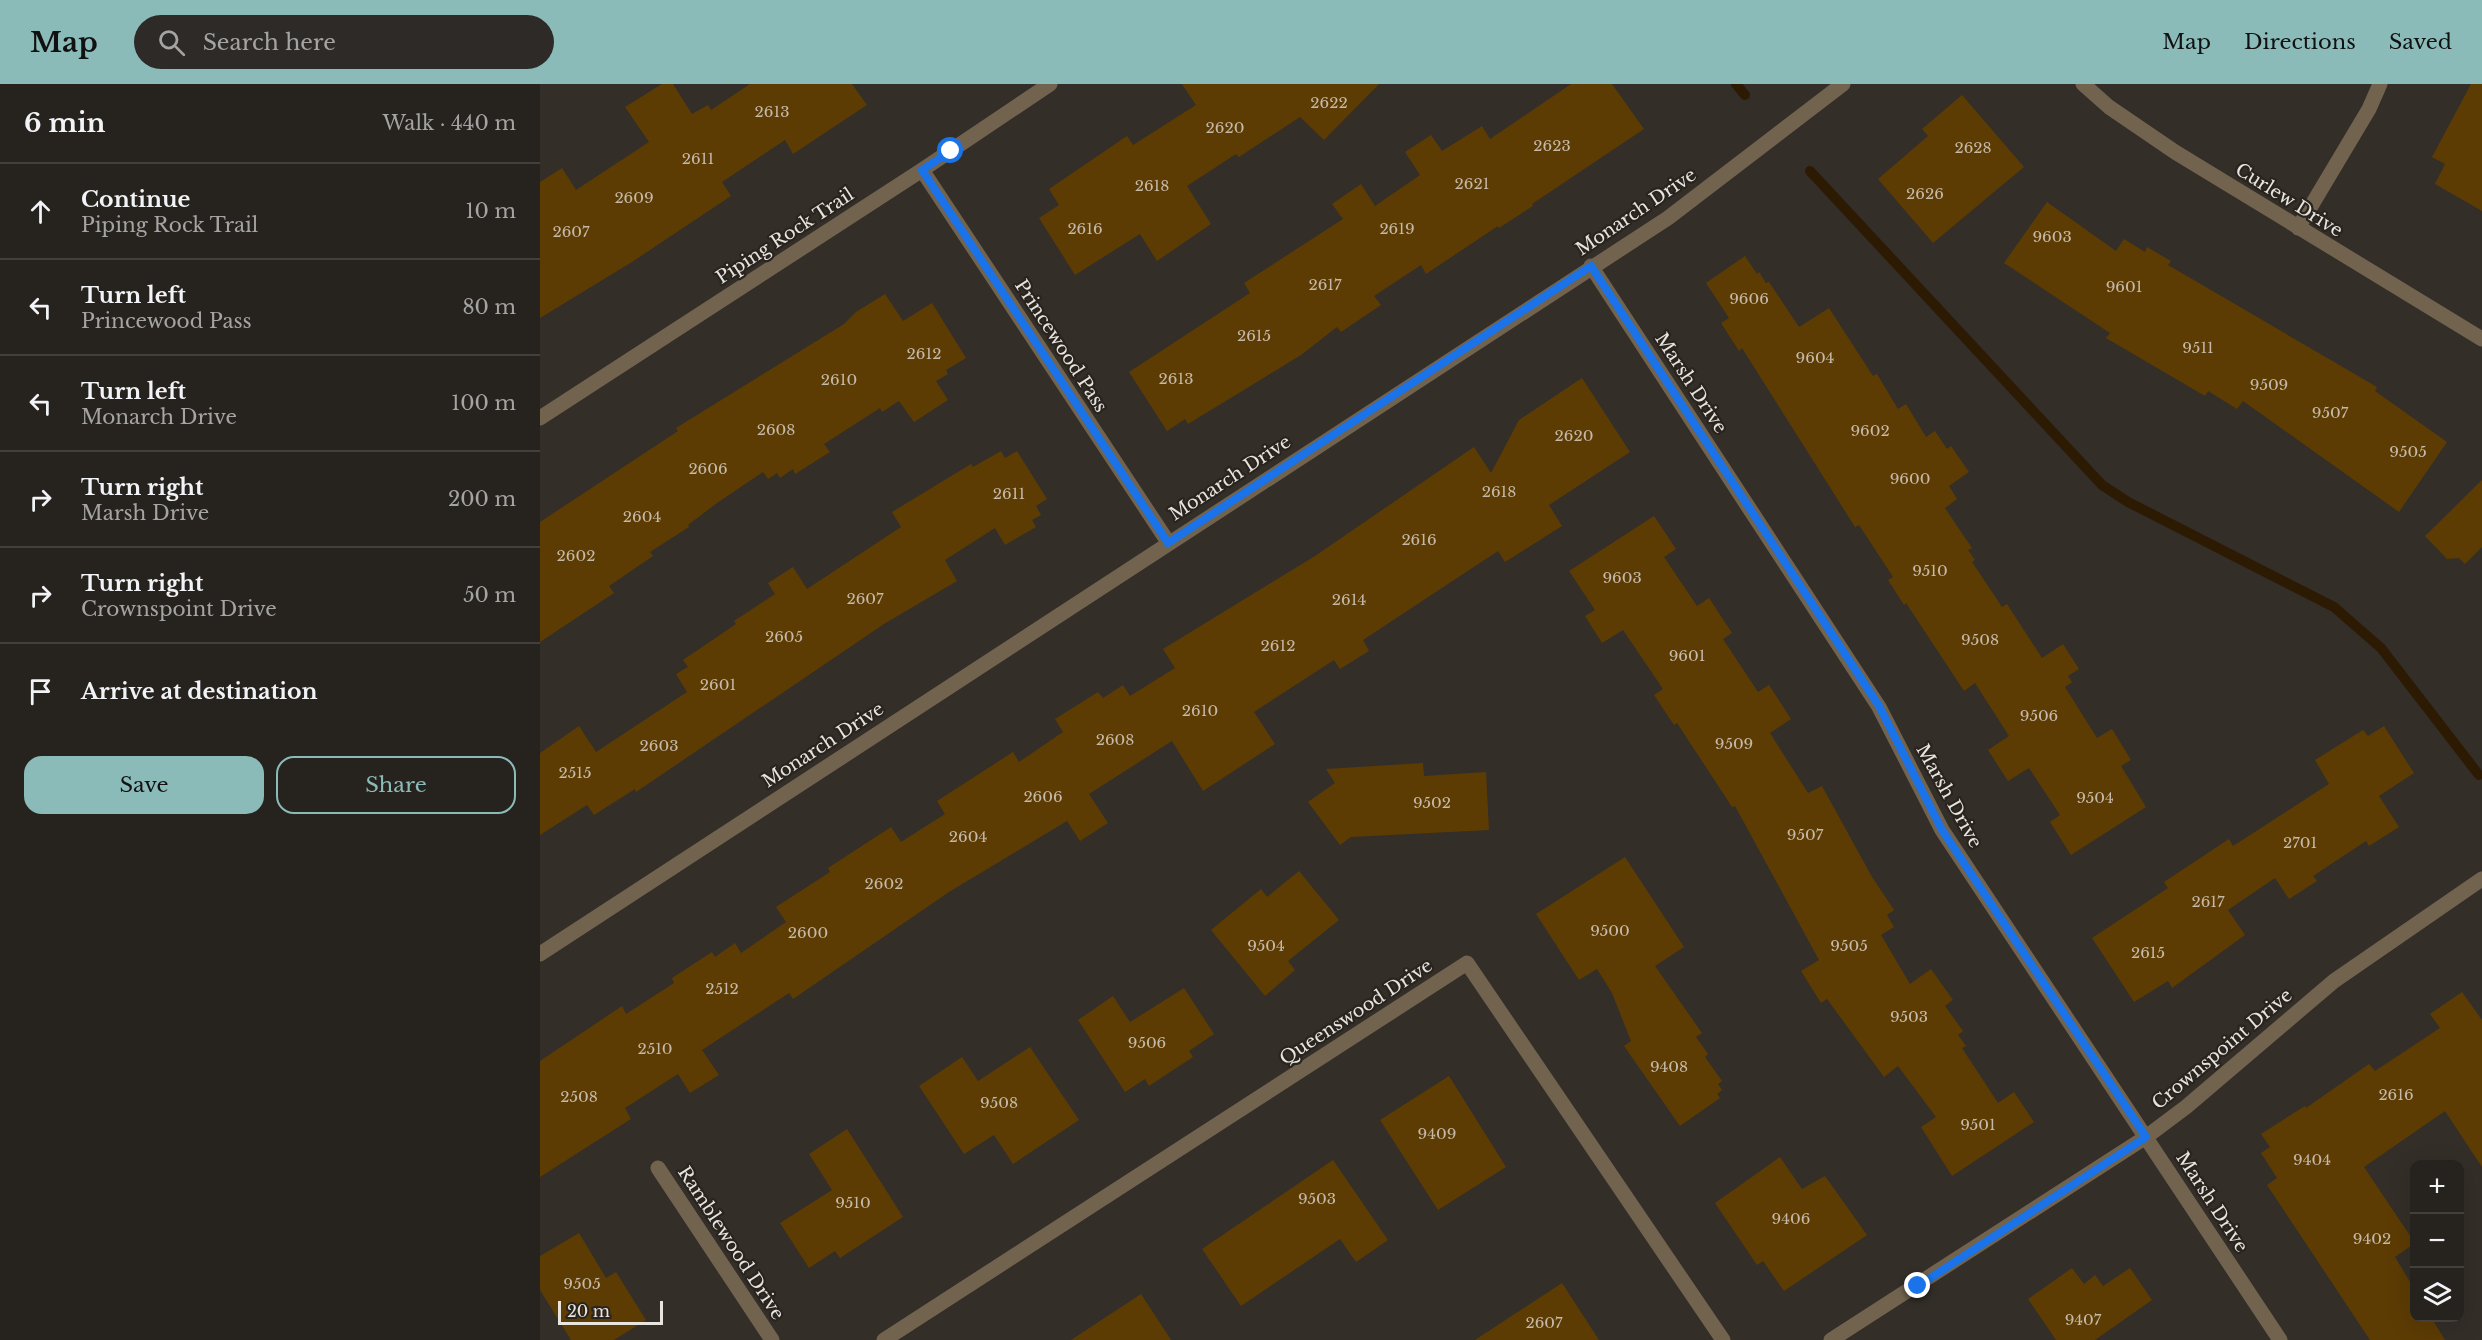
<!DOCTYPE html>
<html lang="en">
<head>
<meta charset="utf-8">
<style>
	body { margin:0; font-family:"Libre Baskerville",serif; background:#2e2a27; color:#f1f3f6 }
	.controls { position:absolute; right:18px; bottom:18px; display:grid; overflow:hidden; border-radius:12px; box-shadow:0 6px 24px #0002 }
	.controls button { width:54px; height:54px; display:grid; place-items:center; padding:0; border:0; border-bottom:2px solid #423f3c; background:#26221e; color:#f1f3f6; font:30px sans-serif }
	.scale { position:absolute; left:18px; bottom:15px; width:105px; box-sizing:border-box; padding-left:6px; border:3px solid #e8e4e0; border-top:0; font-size:16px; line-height:21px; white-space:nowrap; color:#e8e4e0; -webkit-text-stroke:4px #29241e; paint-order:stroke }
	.stop { position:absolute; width:18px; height:18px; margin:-14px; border:4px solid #1a73e8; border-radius:50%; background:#fff }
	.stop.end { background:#1a73e8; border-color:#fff; box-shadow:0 2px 6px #0008 }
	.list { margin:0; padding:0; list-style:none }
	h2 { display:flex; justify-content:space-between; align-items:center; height:78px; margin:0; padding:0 24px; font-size:26px }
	h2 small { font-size:20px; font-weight:400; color:#a4a4a4 }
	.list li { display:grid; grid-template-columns:39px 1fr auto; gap:18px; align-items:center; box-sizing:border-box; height:96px; padding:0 24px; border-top:2px solid #423f3c }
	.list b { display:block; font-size:22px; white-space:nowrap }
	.list p { margin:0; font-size:20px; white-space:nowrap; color:#a4a4a4 }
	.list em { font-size:20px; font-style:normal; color:#a4a4a4 }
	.actions { display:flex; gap:12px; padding:18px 24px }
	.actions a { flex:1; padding:14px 0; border:2px solid #8bbbb9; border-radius:18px; text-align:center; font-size:21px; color:#8bbbb9 }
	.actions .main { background:#8bbbb9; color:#111 }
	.icon { flex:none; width:33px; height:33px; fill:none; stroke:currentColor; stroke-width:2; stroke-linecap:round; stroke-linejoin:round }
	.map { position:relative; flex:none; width:1942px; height:1256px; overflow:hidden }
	header { display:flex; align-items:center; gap:36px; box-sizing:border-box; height:84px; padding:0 30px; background:#8bbbb9; color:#111 }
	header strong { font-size:28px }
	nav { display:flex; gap:33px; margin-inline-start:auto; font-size:21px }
	.search { width:420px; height:54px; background:#2e2a27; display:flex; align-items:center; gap:15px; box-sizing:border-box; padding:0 21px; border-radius:33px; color:#a4a4a4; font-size:22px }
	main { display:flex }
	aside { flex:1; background:#26221e }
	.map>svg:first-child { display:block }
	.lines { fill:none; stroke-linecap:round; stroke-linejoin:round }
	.stream { stroke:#2c1b02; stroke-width:10 }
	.building { fill:#5d3c04 }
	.minor { stroke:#72634f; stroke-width:15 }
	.route { stroke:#1a73e8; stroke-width:8 }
	.labels { text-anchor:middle; stroke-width:4.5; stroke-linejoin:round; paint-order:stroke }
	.number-label { font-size:15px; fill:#c5baa9 }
	.street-label { font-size:18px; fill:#e8e4e0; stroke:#29241e }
</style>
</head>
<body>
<header>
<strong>Map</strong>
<div class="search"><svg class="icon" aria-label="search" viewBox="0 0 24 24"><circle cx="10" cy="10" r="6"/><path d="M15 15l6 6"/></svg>Search here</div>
<nav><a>Map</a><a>Directions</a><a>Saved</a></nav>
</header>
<main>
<aside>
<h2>6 min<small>Walk · 440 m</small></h2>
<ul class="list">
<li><svg class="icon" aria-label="ahead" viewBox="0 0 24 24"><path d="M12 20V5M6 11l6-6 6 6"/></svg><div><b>Continue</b><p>Piping Rock Trail</p></div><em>10 m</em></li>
<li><svg class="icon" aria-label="left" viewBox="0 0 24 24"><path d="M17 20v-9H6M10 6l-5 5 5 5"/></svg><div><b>Turn left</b><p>Princewood Pass</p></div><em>80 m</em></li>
<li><svg class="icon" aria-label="left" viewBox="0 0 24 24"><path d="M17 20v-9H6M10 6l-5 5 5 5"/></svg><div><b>Turn left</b><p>Monarch Drive</p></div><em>100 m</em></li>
<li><svg class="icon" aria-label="right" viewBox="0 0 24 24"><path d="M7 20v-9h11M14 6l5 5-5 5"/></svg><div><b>Turn right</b><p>Marsh Drive</p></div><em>200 m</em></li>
<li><svg class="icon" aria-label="right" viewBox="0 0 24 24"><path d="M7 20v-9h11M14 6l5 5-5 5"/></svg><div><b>Turn right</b><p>Crownspoint Drive</p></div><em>50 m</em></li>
<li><svg class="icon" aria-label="arrive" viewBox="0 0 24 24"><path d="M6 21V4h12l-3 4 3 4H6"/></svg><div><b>Arrive at destination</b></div></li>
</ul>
<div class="actions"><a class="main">Save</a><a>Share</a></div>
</aside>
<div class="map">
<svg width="1942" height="1256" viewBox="0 0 1942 1256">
	<rect width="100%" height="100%" fill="#332e28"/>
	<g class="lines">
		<path class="stream" d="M 1196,0 L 1205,11
			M 1270,87 L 1562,401 L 1588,418 L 1794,523 L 1841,564 L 1939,691"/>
	</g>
	<path class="building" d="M 122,0 L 133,0 L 152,30 L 168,21 L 171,26 L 210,0 L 312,0 L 327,21 L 253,70 L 245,56 L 182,98 L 191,112 L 92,178 L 0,234 L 0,98 L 22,84 L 36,106 L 109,58 L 85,23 Z
		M 642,0 L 839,0 L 784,56 L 760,33 L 699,73 L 696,70 L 647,102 L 671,140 L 617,177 L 600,150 L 535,191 L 499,134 L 519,121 L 509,105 L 587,52 L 593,61 L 656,21 Z
		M 1031,0 L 1072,0 L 1104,45 L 992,120 L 993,122 L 959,144 L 958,142 L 886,190 L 881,181 L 834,212 L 841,221 L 801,248 L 797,243 L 761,271 L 648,340 L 645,335 L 627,347 L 589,288 L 710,209 L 704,199 L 803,135 L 792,120 L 821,100 L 835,122 L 880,91 L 865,68 L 891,51 L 902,67 L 942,42 L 950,55 Z
		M 1931,0 L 1942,0 L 1942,127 L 1895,100 L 1905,80 L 1892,73 Z
		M 1422,11 L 1484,83 L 1393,159 L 1338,95 L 1388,52 L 1382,45 Z
		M 1507,118 L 1576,167 L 1584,155 L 1605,168 L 1607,163 L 1631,177 L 1628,181 L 1837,303 L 1835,307 L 1907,358 L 1859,428 L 1703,317 L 1697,325 L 1668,307 L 1665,312 L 1566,254 L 1570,249 L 1464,179 Z
		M 1205,172 L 1217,190 L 1219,188 L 1226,199 L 1229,198 L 1259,243 L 1289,224 L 1333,292 L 1337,290 L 1358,325 L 1366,320 L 1386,353 L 1395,347 L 1407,365 L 1411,362 L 1429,388 L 1409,402 L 1417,415 L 1405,424 L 1432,464 L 1428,466 L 1435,476 L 1432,478 L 1462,523 L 1467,520 L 1502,574 L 1523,560 L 1539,585 L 1528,592 L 1532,598 L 1525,603 L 1557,654 L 1572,645 L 1591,676 L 1581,682 L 1606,723 L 1531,771 L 1510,738 L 1520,731 L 1489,684 L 1468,697 L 1448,666 L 1469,652 L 1435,599 L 1424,607 L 1366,519 L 1364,521 L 1348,496 L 1353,493 L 1319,441 L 1315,443 L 1202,264 L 1199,267 L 1181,239 L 1189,234 L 1166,199 Z
		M 345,210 L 363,237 L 392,219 L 426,274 L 406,286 L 408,290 L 396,297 L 408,316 L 374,338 L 359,317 L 342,328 L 340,324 L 284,360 L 290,368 L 255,390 L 253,385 L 240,394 L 237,389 L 228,395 L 223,388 L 177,419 L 148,441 L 149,443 L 110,468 L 113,472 L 69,502 L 74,509 L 0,558 L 0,438 L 138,347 L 136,344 L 304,240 L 316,228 Z
		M 1042,294 L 1090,368 L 1009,421 L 1022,442 L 965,478 L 958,467 L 823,556 L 829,567 L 800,585 L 794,576 L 714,628 L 735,660 L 663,707 L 632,657 L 549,710 L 568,739 L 540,757 L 527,737 L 409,808 L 253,915 L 249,909 L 162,966 L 179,991 L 150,1009 L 138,990 L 85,1024 L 91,1035 L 0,1093 L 0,977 L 82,922 L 86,930 L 134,899 L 132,894 L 172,868 L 175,873 L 195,859 L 201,869 L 246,838 L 236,823 L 290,788 L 288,784 L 351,743 L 361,758 L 405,730 L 397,717 L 473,668 L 479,678 L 523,648 L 515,635 L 558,608 L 563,614 L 583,601 L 590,612 L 635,584 L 623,565 L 775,472 L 934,363 L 951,389 L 979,336 Z
		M 461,367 L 465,374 L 477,367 L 507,415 L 496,422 L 501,431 L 492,436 L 496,443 L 465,461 L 455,444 L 405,476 L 417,497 L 344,540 L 96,708 L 95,705 L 54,731 L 47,721 L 0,751 L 0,669 L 39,642 L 56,668 L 147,608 L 136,590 L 148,583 L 143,576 L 196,540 L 194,537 L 235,510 L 228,499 L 253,483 L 267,505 L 361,443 L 352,428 L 431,380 L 433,383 Z
		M 1942,396 L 1942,463 L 1925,480 L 1919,474 L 1907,475 L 1885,452 Z
		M 1114,432 L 1136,465 L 1124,473 L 1157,522 L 1169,514 L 1192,549 L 1183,555 L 1218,608 L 1229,601 L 1251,635 L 1230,649 L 1268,709 L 1282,702 L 1332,793 L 1354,826 L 1347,831 L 1354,843 L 1341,851 L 1370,900 L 1391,885 L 1413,916 L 1405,922 L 1423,947 L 1418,951 L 1426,962 L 1422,964 L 1458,1019 L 1474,1008 L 1494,1038 L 1412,1092 L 1381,1043 L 1396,1033 L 1358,982 L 1344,993 L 1287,915 L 1281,919 L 1261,887 L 1279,876 L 1195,722 L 1192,723 L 1137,639 L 1134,641 L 1114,611 L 1123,605 L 1083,546 L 1062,559 L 1045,532 L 1055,526 L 1029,487 Z
		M 1844,642 L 1874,689 L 1839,712 L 1859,743 L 1829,762 L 1826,757 L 1773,792 L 1777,797 L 1749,815 L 1735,794 L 1688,826 L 1705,851 L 1632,904 L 1628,897 L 1594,918 L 1552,854 L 1628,804 L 1624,798 L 1689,755 L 1693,762 L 1789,700 L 1775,676 L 1823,646 L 1828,652 Z
		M 883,679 L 884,692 L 946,688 L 949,746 L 811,753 L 800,761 L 768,718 L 795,699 L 786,685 Z
		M 1085,773 L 1144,863 L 1115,882 L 1162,949 L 1156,953 L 1168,970 L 1165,973 L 1182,997 L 1178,1000 L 1182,1006 L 1177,1010 L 1180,1014 L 1140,1042 L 1084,962 L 1091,957 L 1072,909 L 1057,885 L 1039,896 L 996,830 Z
		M 759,787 L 799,836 L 748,877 L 755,886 L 725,912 L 671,846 L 721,805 L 727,813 Z
		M 644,904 L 674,950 L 649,967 L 653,973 L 609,1002 L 605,995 L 585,1008 L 538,936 L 573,912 L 590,938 Z
		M 1922,908 L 1942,936 L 1942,1083 L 1905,1027 L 1824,1083 L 1875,1159 L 1855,1173 L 1875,1206 L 1875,1233 L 1891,1233 L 1905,1256 L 1830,1256 L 1727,1101 L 1737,1094 L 1721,1069 L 1730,1063 L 1721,1050 L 1765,1022 L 1766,1024 L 1829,980 L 1835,987 L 1900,944 L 1890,930 Z
		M 490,963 L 539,1036 L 473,1080 L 454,1051 L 424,1070 L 379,1002 L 422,973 L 438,997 Z
		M 909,992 L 966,1083 L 898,1126 L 840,1036 Z
		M 307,1045 L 363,1133 L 300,1174 L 295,1167 L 269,1184 L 240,1139 L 292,1106 L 269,1070 Z
		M 1240,1073 L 1262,1105 L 1285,1092 L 1327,1151 L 1244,1207 L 1223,1177 L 1217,1181 L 1175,1119 Z
		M 793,1076 L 848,1156 L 816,1178 L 800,1155 L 701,1222 L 662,1165 Z
		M 39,1149 L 66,1194 L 76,1188 L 106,1236 L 74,1256 L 31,1256 L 0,1206 L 0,1172 Z
		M 1532,1184 L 1544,1200 L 1555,1191 L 1563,1202 L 1590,1184 L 1612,1216 L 1555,1256 L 1516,1256 L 1488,1215 Z
		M 1022,1199 L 1059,1256 L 935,1256 Z
		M 601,1210 L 631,1256 L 531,1256 Z"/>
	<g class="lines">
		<path class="minor" d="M 1543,0 L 1569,23 L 1635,68 L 1942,255
			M 382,86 L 628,458
			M 1758,144 L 1829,25 L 1840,0
			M 1051,182 L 1339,623 L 1402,746 L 1740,1256
			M 0,334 L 382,86 L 510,0
			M 0,870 L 1128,134 L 1303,0
			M 118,1084 L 232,1256
			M 344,1256 L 927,879 L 1183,1256
			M 1291,1256 L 1606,1053 L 1646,1023 L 1794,897 L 1942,795"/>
	</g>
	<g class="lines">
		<path class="route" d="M 411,67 L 382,86 L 628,459 L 1051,182 L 1339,622 L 1402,746 L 1606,1053 L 1378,1202"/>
	</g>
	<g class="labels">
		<g class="number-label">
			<text x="789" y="24">2622</text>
			<text x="232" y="33">2613</text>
			<text x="685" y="49">2620</text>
			<text x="1012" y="67">2623</text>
			<text x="1433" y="69">2628</text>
			<text x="158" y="80">2611</text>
			<text x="932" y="105">2621</text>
			<text x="612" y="107">2618</text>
			<text x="1385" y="115">2626</text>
			<text x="94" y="119">2609</text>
			<text x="545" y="150">2616</text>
			<text x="857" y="150">2619</text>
			<text x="31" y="153">2607</text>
			<text x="1512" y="158">9603</text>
			<text x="785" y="206">2617</text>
			<text x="1584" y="208">9601</text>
			<text x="1209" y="220">9606</text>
			<text x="714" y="257">2615</text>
			<text x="1658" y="269">9511</text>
			<text x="384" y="275">2612</text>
			<text x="1275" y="279">9604</text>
			<text x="636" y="300">2613</text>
			<text x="299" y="301">2610</text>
			<text x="1729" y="306">9509</text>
			<text x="1790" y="334">9507</text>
			<text x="236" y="351">2608</text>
			<text x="1330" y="352">9602</text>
			<text x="1034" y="357">2620</text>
			<text x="1868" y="373">9505</text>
			<text x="168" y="390">2606</text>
			<text x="1370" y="400">9600</text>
			<text x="959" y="413">2618</text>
			<text x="469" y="415">2611</text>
			<text x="102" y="438">2604</text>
			<text x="879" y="461">2616</text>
			<text x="36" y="477">2602</text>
			<text x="1390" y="492">9510</text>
			<text x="1082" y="499">9603</text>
			<text x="325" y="520">2607</text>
			<text x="809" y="521">2614</text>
			<text x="244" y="558">2605</text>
			<text x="1440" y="561">9508</text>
			<text x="738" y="567">2612</text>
			<text x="1147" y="577">9601</text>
			<text x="178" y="606">2601</text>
			<text x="660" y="632">2610</text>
			<text x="1499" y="637">9506</text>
			<text x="575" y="661">2608</text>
			<text x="1194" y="665">9509</text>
			<text x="119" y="667">2603</text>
			<text x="35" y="694">2515</text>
			<text x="503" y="718">2606</text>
			<text x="1555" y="719">9504</text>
			<text x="892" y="724">9502</text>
			<text x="1265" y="756">9507</text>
			<text x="428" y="758">2604</text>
			<text x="1760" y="764">2701</text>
			<text x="344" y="805">2602</text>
			<text x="1668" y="823">2617</text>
			<text x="1070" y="852">9500</text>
			<text x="268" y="854">2600</text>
			<text x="726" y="867">9504</text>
			<text x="1309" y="867">9505</text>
			<text x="1608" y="874">2615</text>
			<text x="182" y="910">2512</text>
			<text x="1369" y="938">9503</text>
			<text x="607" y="964">9506</text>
			<text x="115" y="970">2510</text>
			<text x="1129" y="988">9408</text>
			<text x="1856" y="1016">2616</text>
			<text x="39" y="1018">2508</text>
			<text x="459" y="1024">9508</text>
			<text x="1438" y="1046">9501</text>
			<text x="897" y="1055">9409</text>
			<text x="1772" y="1081">9404</text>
			<text x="777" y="1120">9503</text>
			<text x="313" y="1124">9510</text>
			<text x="1251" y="1140">9406</text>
			<text x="1832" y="1160">9402</text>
			<text x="42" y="1205">9505</text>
			<text x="1543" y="1241">9407</text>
			<text x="1004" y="1244">2607</text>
		</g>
		<g class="street-label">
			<text transform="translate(1749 116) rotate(32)" y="6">Curlew Drive</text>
			<text transform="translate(1096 128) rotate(-34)" y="6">Monarch Drive</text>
			<text transform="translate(245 152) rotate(-33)" y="6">Piping Rock Trail</text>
			<text transform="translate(521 262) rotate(57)" y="6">Princewood Pass</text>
			<text transform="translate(1151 299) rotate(57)" y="6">Marsh Drive</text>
			<text transform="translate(690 394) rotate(-33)" y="6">Monarch Drive</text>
			<text transform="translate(283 661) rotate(-33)" y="6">Monarch Drive</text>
			<text transform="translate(1409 712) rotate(61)" y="6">Marsh Drive</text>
			<text transform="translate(816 928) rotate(-33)" y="6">Queenswood Drive</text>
			<text transform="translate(1682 965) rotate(-40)" y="6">Crownspoint Drive</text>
			<text transform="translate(1672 1118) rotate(57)" y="6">Marsh Drive</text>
			<text transform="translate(191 1159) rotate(57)" y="6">Ramblewood Drive</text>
		</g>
	</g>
</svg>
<div class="controls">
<button>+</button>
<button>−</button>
<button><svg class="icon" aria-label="layers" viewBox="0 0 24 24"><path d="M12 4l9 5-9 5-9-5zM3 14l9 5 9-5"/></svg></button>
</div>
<div class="scale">20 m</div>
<div class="stop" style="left:411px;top:67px"></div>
<div class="stop end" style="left:1378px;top:1202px"></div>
</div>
</main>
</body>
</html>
